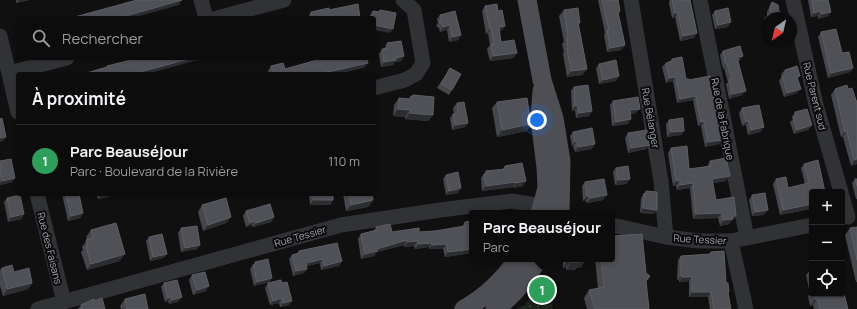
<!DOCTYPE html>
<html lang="fr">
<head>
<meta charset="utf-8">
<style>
	body { margin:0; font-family:Manrope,sans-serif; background:#1a1a1b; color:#f1f3f6 }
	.controls { position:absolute; right:12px; bottom:12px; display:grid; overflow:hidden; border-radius:4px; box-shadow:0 1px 3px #0004 }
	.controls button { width:36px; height:36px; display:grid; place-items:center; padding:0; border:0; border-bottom:1px solid #2c2c2e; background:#0c0c0d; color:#f1f3f6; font:20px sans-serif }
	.compass { position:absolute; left:761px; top:12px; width:36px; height:36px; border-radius:50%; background:#0c0c0d; box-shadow:0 1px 3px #0004; rotate:214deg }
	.you { position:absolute; left:537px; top:120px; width:14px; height:14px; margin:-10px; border:3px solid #fff; border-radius:50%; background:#1a73e8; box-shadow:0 0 0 6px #1a73e833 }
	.badge { display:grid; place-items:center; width:26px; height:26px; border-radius:50%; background:#e4ba35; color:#fff; font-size:13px; font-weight:700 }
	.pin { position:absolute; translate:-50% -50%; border:2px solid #fff; box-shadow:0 1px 4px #0006 }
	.popup { position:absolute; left:469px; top:210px; width:146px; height:52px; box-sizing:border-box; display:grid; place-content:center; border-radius:4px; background:#0c0c0d; filter:drop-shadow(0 1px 3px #0005); font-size:13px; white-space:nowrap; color:#9a9b9d }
	.popup b { font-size:15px; color:#f1f3f6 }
	.popup::after { content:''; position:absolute; left:50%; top:100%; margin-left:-8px; border:8px solid transparent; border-top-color:#0c0c0d }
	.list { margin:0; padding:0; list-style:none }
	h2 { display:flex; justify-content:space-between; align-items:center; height:52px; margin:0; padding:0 16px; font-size:17px }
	h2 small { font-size:13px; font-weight:400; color:#9a9b9d }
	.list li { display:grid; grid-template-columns:26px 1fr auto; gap:12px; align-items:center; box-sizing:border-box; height:72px; padding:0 16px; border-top:1px solid #2c2c2e }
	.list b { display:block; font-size:15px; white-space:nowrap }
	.list p { margin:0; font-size:13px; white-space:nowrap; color:#9a9b9d }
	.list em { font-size:13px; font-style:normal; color:#9a9b9d }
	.icon { flex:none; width:22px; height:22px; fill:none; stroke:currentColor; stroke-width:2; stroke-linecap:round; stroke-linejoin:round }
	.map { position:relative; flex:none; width:857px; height:309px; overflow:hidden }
	.search { position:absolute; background:#0c0c0d; box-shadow:0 1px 3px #0004; left:16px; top:16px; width:360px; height:44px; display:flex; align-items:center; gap:10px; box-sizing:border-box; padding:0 14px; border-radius:4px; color:#9a9b9d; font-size:15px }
	.panel { position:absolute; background:#0c0c0d; box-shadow:0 1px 3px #0004; left:16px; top:72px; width:360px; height:124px; border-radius:4px }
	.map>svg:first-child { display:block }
	.park { fill:url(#park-dots) }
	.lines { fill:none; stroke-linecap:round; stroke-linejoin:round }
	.minor { stroke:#313236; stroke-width:15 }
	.major { stroke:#4e4e55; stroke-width:19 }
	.wall { fill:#46474c }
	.shaded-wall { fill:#2c2d30 }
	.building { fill:#505157; stroke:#5d5e65 }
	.labels { text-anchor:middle; stroke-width:4; stroke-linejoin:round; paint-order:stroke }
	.street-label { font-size:10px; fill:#a2a5b1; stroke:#0b0b0c }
</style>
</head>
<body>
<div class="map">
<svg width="857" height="309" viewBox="0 0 857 309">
	<defs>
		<pattern id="park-dots" width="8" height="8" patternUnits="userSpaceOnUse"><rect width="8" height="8" fill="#1d241e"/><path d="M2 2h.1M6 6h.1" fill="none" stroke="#3b413c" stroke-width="1.8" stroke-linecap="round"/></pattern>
	</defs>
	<rect width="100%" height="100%" fill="#101011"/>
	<path class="park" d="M 545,276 L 553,309 L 517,309 L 525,305 Z"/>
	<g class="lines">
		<path class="minor" d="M 201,0 L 206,18
			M 631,0 L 661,181 L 666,237
			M 700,0 L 747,238
			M 793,0 L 816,105 L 841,192
			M 217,18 L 284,0
			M 0,36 L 18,112
			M 9,73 L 67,58
			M 374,88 L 405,80 L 416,74 L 423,63 L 414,10 L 403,0
			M 37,194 L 64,302
			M 842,196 L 848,217
			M 612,225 L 666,237 L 699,241 L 731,241 L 812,225
			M 731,241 L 746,309
			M 38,309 L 341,225 L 440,210 L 512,201 L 542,206 L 553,209"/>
		<path class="major" d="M 527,0 L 542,80 L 554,118 L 561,161 L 560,213
			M 540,213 L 547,188 L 546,167 L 540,119 L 542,91
			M 464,309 C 486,297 504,279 518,259
			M 495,309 C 514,295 527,279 538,259"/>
	</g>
	<path class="wall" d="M 16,0 L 29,0 L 16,3 Z
		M 598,0 L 618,0 L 620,11 L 618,14 L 625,45 L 621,50 L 607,52 L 604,35 L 605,33 Z
		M 670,0 L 690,0 L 697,33 L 694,38 L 680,41 L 675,17 L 672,18 L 669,3 L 669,1 Z
		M 808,0 L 828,0 L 831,12 L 828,16 L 818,19 L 818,16 L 811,17 Z
		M 772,2 L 779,12 L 782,18 L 767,18 L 767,27 L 764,19 L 767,15 L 767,12 Z
		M 485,6 L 498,11 L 505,26 L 502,30 L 499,31 L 501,42 L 517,53 L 513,58 L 490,61 L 487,49 L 490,45 L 488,33 L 486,34 L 482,11 Z
		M 380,10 L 390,33 L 374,18 L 369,18 L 370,15 L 373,11 L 378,12 Z
		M 564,10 L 579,25 L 587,69 L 582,75 L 567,77 L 563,54 L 564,52 L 562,44 L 564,42 L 559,16 Z
		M 715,11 L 728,27 L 715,29 L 712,15 Z
		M 311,12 L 361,18 L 308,18 L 308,17 Z
		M 440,15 L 461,35 L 458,40 L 449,42 L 447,30 L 440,32 L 439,28 L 436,26 L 438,23 L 437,19 Z
		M 821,32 L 842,53 L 853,68 L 850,72 L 828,78 L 818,37 Z
		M 387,43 L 404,56 L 401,61 L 395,62 L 393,65 L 381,67 L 379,54 L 382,49 L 384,49 Z
		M 723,51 L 743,56 L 740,60 L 738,61 L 742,95 L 729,99 L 726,84 L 728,82 L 724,68 L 723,69 L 720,55 Z
		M 672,59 L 686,79 L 689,80 L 722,140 L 719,144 L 705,147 L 701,126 L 698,126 L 693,100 L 677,103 L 673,81 L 666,83 L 662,67 L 666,63 L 670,62 Z
		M 599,64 L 616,81 L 599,84 L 596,68 Z
		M 271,66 L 285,69 L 365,67 L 338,74 L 268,74 L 268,71 Z
		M 450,68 L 452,90 L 449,95 L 437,88 Z
		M 785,70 L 797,93 L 784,97 L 779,81 L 782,76 L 781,74 Z
		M 574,87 L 592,111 L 589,116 L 576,118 L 575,110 L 572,111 L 571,91 Z
		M 835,89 L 848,89 L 857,103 L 857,164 L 851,166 L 843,137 L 841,137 L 831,95 Z
		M 413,95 L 433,115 L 428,121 L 405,119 L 405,117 L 393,116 L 394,105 L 399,98 L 409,99 L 411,96 L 412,96 Z
		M 613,101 L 636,113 L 631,114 L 628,124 L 612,126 L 610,105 Z
		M 497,102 L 527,131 L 497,137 L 492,108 Z
		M 457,103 L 468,123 L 465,127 L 452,130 L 450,118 L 453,114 L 454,114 L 453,108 Z
		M 742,108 L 764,127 L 760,132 L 748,135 L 746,125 L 742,126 L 739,113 Z
		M 795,112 L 812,125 L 808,130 L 794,134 L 790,122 L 793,119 L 792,117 Z
		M 669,120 L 684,131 L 681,135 L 667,137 L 666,124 Z
		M 573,132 L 592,149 L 575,152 L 573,146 L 572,146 L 570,136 Z
		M 628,133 L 650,145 L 646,149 L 628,153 L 625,138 Z
		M 671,148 L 689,169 L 707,167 L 710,161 L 726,181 L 713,183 L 716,200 L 736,216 L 729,224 L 720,226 L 718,218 L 693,219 L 690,188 L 677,190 L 676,186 L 673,186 L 668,153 Z
		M 0,161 L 15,178 L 12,182 L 0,185 Z
		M 804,164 L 812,192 L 812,209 L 810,210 L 810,209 L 780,215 L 773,184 L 776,179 L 788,188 L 805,184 L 801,168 Z
		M 505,166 L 523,186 L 513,188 L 513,187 L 482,191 L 481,178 L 486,171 L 502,170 Z
		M 616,168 L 630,179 L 626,184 L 615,185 L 613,172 Z
		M 446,175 L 458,193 L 446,195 L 443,179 Z
		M 855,179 L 857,179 L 857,199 L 856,199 L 852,183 Z
		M 585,182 L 603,200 L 587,203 L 586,201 L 583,201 L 582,186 Z
		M 646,191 L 657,210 L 654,214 L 640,213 L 641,198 Z
		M 62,194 L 79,194 L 83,213 L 80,218 L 68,221 Z
		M 96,194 L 119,194 L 98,199 Z
		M 309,194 L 333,194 L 333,200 L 330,205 L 310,205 Z
		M 343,194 L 372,194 L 373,200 L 368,207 L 346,211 Z
		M 752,195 L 764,215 L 752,216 L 749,200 Z
		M 7,198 L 24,214 L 21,219 L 8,222 L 4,202 Z
		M 202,205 L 231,217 L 226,223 L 203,231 L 198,212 Z
		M 246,211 L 274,217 L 271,222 L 253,227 L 252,225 L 246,227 L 243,216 Z
		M 472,221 L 472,253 L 445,257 L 443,249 L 429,249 L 429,247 L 415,249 L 414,246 L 404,247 L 404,245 L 377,252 L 374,256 L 361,259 L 358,239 L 361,234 L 374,231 L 376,227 L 392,232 L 419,232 L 435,231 L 462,227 L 465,222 Z
		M 857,227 L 857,282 L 856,282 L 845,235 L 850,228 Z
		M 181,228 L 200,245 L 197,249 L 181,252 L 178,233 Z
		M 91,230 L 120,261 L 87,270 L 81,252 L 83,250 L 82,247 L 87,240 L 86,237 Z
		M 149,237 L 167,254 L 163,258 L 150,261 L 146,241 Z
		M 299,251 L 342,261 L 339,266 L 321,270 L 320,263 L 307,266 L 307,269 L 304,273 L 293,276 L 289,259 L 292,255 L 297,254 Z
		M 711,252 L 726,283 L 729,292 L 728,294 L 731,309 L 710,309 L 708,297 L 689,297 L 689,281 L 679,282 L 679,280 L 677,280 L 678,260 L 681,256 L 709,254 Z
		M 563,259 L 592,259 L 586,260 L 581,267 L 576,268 L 575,270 L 566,270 L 566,268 L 563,268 Z
		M 595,259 L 612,259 L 646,273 L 650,276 L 646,282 L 649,309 L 587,309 L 584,298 L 589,290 L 598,288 Z
		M 255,262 L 272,278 L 269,282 L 254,286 L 250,269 Z
		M 2,268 L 14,272 L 32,283 L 28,289 L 3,296 L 0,286 L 0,270 Z
		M 812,268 L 812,294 L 836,294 L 837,296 L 848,309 L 814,309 L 813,305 L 810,306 L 808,296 L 810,294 L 806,275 L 811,269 Z
		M 192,275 L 206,291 L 193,295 L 189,280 Z
		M 164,283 L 178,302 L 169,304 L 168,301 L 165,302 L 161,287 Z
		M 268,283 L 289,305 L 280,307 L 279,303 L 270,305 L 265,288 Z
		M 125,299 L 148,309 L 121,309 L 120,306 Z
		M 95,301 L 105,309 L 78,309 L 81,305 Z"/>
	<path class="shaded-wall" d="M 19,0 L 29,0 L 16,3 Z
		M 182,0 L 179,5 L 132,18 L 119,18 Z
		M 821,11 L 818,16 L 811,17 L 814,13 Z
		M 831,12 L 828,16 L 818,19 L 821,14 Z
		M 675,13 L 678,13 L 675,17 L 672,18 Z
		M 731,22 L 728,27 L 715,29 L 718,25 Z
		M 374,25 L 393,29 L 390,33 L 374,30 Z
		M 450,25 L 447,30 L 440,32 L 443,27 Z
		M 505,26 L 502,30 L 496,32 L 499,27 Z
		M 490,29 L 491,29 L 488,33 L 486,34 Z
		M 697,33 L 694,38 L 680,41 L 683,36 Z
		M 461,35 L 458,40 L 449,42 L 452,37 Z
		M 625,45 L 621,50 L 607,52 L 610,48 Z
		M 517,53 L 513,58 L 490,61 L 493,56 Z
		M 404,56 L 401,61 L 395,62 L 393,65 L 381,67 L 384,62 L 396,58 Z
		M 743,56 L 740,60 L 735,62 L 738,57 Z
		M 192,58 L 205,58 L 147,74 L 133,74 Z
		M 368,63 L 365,67 L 338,74 L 327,74 L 328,72 Z
		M 726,64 L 727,64 L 724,68 L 723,69 Z
		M 853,68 L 850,72 L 828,78 L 831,73 Z
		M 587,69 L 582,75 L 567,77 L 571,71 Z
		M 328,71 L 326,74 L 318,74 Z
		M 619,76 L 616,81 L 599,84 L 603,80 Z
		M 676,77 L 673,81 L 666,83 L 669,78 Z
		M 801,89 L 797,93 L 784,97 L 787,93 Z
		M 746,91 L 742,95 L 729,99 L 732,94 Z
		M 696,96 L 693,100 L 677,103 L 680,99 Z
		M 575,106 L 578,106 L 575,110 L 572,111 Z
		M 398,109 L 410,110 L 405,117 L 393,116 Z
		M 640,109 L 636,113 L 627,114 L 630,110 Z
		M 592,111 L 589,116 L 576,118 L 579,113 Z
		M 410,113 L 433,115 L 428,121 L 405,119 Z
		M 631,119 L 628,124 L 612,126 L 616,122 Z
		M 704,121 L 701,126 L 698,126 L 701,122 Z
		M 749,121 L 746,125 L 742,126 L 746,122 Z
		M 468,123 L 465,127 L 452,130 L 455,125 Z
		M 531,124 L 527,131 L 497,137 L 502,130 Z
		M 812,125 L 808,130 L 794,134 L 797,130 Z
		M 764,127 L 760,132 L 748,135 L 751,130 Z
		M 684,131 L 681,135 L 667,137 L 671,132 Z
		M 847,131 L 843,137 L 841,137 L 845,132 Z
		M 6,137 L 3,141 L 0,142 L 0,138 Z
		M 722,140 L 719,144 L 705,147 L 708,142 Z
		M 575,142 L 577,142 L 573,146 L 572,146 Z
		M 595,144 L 592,149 L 575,152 L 578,147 Z
		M 650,145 L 646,149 L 628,153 L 631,148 Z
		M 857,159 L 857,164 L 851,166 L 854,160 Z
		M 730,176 L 726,181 L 709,184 L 712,179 Z
		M 15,178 L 12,182 L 0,185 L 0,183 L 2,181 Z
		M 630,179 L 626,184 L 615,185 L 618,180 Z
		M 680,180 L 676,186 L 673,186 L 676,181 Z
		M 526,181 L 523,186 L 513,188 L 516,183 Z
		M 516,182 L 513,187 L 482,191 L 486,186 Z
		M 693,183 L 690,188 L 677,190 L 680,185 Z
		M 461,188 L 458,193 L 446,195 L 449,191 Z
		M 105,194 L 119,194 L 98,199 L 101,195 Z
		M 607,195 L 603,200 L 587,203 L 590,198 Z
		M 587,196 L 589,196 L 586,201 L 583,201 Z
		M 313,200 L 333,200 L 330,205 L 310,205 Z
		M 373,200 L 368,207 L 346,211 L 351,205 Z
		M 812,204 L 810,209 L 780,215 L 783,210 Z
		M 643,208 L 657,210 L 654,214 L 640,213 Z
		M 768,210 L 764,215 L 752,216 L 755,212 Z
		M 83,213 L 80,218 L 68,221 L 71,216 Z
		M 722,213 L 718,218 L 693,219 L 696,214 Z
		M 24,214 L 21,219 L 8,222 L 11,217 Z
		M 733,216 L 736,216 L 729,224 L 720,226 L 723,220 Z
		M 231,217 L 226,223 L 203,231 L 208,225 Z
		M 274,217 L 271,222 L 253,227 L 256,223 Z
		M 255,221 L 252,225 L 246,227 L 250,223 Z
		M 407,240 L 404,245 L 377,252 L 374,256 L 361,259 L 365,254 L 377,249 Z
		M 418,241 L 414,246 L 404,247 L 407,242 Z
		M 432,243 L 429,247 L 415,249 L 418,244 Z
		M 447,244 L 443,249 L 429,249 L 432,245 Z
		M 200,245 L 197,249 L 181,252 L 185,248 Z
		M 472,249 L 472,253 L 445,257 L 448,252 Z
		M 125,254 L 120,261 L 87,270 L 91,264 Z
		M 167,254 L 163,258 L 150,261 L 153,257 Z
		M 323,259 L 320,263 L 303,267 L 306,263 Z
		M 581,259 L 592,259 L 586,260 L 581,267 L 576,268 L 575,270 L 566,270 L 571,262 Z
		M 568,260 L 571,260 L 566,268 L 563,268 Z
		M 342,261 L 339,266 L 321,270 L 324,266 Z
		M 307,269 L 304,273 L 293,276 L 296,271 Z
		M 682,275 L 679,280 L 677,280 Z
		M 682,277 L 692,277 L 689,281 L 679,282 Z
		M 272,278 L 269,282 L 254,286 L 257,282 Z
		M 32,283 L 28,289 L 3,296 L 7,289 Z
		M 209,286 L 206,291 L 193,295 L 197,290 Z
		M 692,292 L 711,292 L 708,297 L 689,297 Z
		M 172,297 L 168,301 L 165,302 L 168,298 Z
		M 182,297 L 178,302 L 169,304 L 172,300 Z
		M 282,298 L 279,303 L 270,305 L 273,301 Z
		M 815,299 L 817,299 L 813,305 L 810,306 Z
		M 292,301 L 289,305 L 280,307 L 283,303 Z"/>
	<path class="building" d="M 137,0 L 182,0 L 119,18 L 71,18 Z
		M 602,0 L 618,0 L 620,11 L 618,12 L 625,45 L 610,48 L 607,30 L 609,30 Z
		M 672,0 L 690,0 L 697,33 L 683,36 L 678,13 L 675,13 Z
		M 812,0 L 828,0 L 831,12 L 821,14 L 821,11 L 814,13 Z
		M 772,2 L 778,5 L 779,12 L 781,12 L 782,18 L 769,18 L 768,15 L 771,14 L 770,7 Z
		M 358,4 L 360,18 L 342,18 L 342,17 L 312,18 L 311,12 L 329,8 L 329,10 Z
		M 497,4 L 498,11 L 502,10 L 505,26 L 499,27 L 501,42 L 514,40 L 517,53 L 493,56 L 491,44 L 494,44 L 491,29 L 490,29 L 485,6 Z
		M 578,8 L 580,23 L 578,23 L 587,69 L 571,71 L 567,48 L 568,48 L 567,38 L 568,37 L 564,10 Z
		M 728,8 L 731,22 L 718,25 L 715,11 Z
		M 380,10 L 396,13 L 393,29 L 374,25 L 374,18 L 372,18 L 373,11 L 379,12 Z
		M 455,11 L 461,35 L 452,37 L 450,25 L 443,27 L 442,24 L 439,22 L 441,18 L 440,15 Z
		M 836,29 L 842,53 L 849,52 L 853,68 L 831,73 L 821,32 Z
		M 401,41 L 404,56 L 396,58 L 396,60 L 384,62 L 382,49 L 388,48 L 387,43 Z
		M 740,46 L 743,56 L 738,57 L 738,61 L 746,91 L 732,94 L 729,80 L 732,79 L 727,64 L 726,64 L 723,51 Z
		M 682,57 L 686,79 L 689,79 L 689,80 L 710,76 L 722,140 L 708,142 L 704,121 L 701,122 L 696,96 L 680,99 L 676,77 L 669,78 L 666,63 L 672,61 L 672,59 Z
		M 139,58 L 192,58 L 133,74 L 83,74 L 107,67 L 107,66 Z
		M 324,58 L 338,58 L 338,60 L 349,58 L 367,58 L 368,63 L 328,72 L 328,71 L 318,74 L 272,74 L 273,74 L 271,66 L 283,63 L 285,69 Z
		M 616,60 L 619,76 L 603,80 L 599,64 Z
		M 797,66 L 800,76 L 797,77 L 801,89 L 787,93 L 782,76 L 786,75 L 785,70 Z
		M 450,68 L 461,74 L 452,90 L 441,84 Z
		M 588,85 L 592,111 L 579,113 L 578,106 L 575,106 L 574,87 Z
		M 847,85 L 848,89 L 852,88 L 857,103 L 857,159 L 854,160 L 847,131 L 845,132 L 835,89 Z
		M 413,95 L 434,97 L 433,115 L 410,113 L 410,110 L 398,109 L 399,98 L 410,99 L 411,96 L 413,96 Z
		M 638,97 L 640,109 L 630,110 L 631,119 L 616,122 L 613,101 Z
		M 527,98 L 531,124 L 502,130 L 497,102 Z
		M 464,102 L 468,123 L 455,125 L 453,114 L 458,113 L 457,103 Z
		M 759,105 L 764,127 L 751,130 L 749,121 L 746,122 L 742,108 Z
		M 807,109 L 812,125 L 797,130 L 793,117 L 797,117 L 795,112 Z
		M 2,118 L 6,137 L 0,138 L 0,119 Z
		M 683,118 L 684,131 L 671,132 L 669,120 Z
		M 592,128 L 595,144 L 578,147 L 577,142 L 575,142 L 573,132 Z
		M 647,130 L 650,145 L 631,148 L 628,133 Z
		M 687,146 L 689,169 L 711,166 L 710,161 L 726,158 L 730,176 L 712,179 L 716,200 L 734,197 L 736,216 L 733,216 L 733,219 L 723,220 L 722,213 L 696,214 L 693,183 L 680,185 L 680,180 L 676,181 L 671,148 Z
		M 11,159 L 15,178 L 2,181 L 0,173 L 0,161 Z
		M 818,160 L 825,192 L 812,192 L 812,204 L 783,210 L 776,179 L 786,177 L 788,188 L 808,183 L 809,182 L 804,164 Z
		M 522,163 L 526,181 L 516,183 L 516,182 L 486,186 L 484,174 L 487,174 L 486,171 L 505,169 L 505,166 Z
		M 628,166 L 630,179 L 618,180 L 616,168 Z
		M 458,172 L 461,188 L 449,191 L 446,175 Z
		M 604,179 L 607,195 L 590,198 L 589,196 L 587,196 L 585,182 Z
		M 855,179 L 857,179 L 857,186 Z
		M 646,191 L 657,192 L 657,210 L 643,208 L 644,193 L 646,194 Z
		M 765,193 L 768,210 L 755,212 L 752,195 Z
		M 66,194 L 79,194 L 83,213 L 71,216 Z
		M 313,194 L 333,194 L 333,200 L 313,200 Z
		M 349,194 L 372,194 L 373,200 L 351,205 Z
		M 20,195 L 24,214 L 11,217 L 7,198 Z
		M 226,198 L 231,217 L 208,225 L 202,205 Z
		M 270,204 L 274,217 L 256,223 L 255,221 L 250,223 L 246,211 Z
		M 513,211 L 513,213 L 499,213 L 499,212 Z
		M 472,221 L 472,249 L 448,252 L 447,244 L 432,245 L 432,243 L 418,244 L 418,241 L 407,242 L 407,240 L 377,249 L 377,251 L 365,254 L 361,234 L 377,230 L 376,227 L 390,224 L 392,232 L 419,228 L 419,232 L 435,231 L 465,226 L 465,222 Z
		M 116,223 L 125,254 L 91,264 L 86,246 L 88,245 L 86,240 L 93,238 L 91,230 Z
		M 197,226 L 200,245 L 185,248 L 181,228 Z
		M 857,227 L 857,260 L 850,228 Z
		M 162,234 L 167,254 L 153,257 L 149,237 Z
		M 642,234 L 646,273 L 650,276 L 646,281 L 649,309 L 595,309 L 589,290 L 604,287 L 601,259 L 612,259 L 612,236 Z
		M 337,243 L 342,261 L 324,266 L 323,259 L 306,263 L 307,269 L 296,271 L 292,255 L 299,253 L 299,251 Z
		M 724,251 L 726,283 L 728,283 L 729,292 L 728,293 L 731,309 L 714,309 L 711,292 L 692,292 L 692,277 L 682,277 L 682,275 L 681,276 L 681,256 L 711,254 L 711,252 Z
		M 268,259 L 272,278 L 257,282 L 253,265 L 256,264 L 255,262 Z
		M 568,259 L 586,259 L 586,260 L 580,260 L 580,262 L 571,262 L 571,260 L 568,260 Z
		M 12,265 L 14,272 L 29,268 L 32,283 L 7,289 L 2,268 Z
		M 205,272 L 209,286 L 197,290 L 192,275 Z
		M 177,280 L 182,297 L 172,300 L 172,297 L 168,298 L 164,283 Z
		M 281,280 L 282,283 L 287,282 L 292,301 L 283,303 L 282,298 L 273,301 L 268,283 Z
		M 145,294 L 148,309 L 127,309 L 125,299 Z
		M 814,294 L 836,294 L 837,296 L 844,294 L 848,309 L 820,309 L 817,299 L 815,299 Z
		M 102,298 L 105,309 L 79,309 L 82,308 L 81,305 L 94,299 L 95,301 Z"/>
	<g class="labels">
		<g class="street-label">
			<text transform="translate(815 96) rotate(76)" y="4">Rue Parent sud</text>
			<text transform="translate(651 118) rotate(80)" y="4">Rue Bélanger</text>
			<text transform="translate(723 119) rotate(79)" y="4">Rue de la Fabrique</text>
			<text transform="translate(300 236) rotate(-16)" y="4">Rue Tessier</text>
			<text transform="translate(700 239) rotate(3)" y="4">Rue Tessier</text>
			<text transform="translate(50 248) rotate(76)" y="4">Rue des Faisans</text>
		</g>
	</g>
</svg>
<div class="controls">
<button>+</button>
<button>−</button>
<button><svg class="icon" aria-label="locate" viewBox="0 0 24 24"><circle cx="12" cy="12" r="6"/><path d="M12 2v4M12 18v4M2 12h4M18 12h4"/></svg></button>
</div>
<svg class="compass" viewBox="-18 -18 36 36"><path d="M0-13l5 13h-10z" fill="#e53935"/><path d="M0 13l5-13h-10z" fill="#9a9b9d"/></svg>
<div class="you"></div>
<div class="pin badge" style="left:542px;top:290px;background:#2e9e5b">1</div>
<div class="popup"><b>Parc Beauséjour</b>Parc</div>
<div class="search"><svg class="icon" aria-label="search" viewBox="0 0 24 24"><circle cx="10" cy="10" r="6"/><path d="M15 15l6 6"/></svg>Rechercher</div>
<section class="panel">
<h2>À proximité<small></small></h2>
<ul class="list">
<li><span class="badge" style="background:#2e9e5b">1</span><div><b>Parc Beauséjour</b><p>Parc · Boulevard de la Rivière</p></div><em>110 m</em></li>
</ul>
</section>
</div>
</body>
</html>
